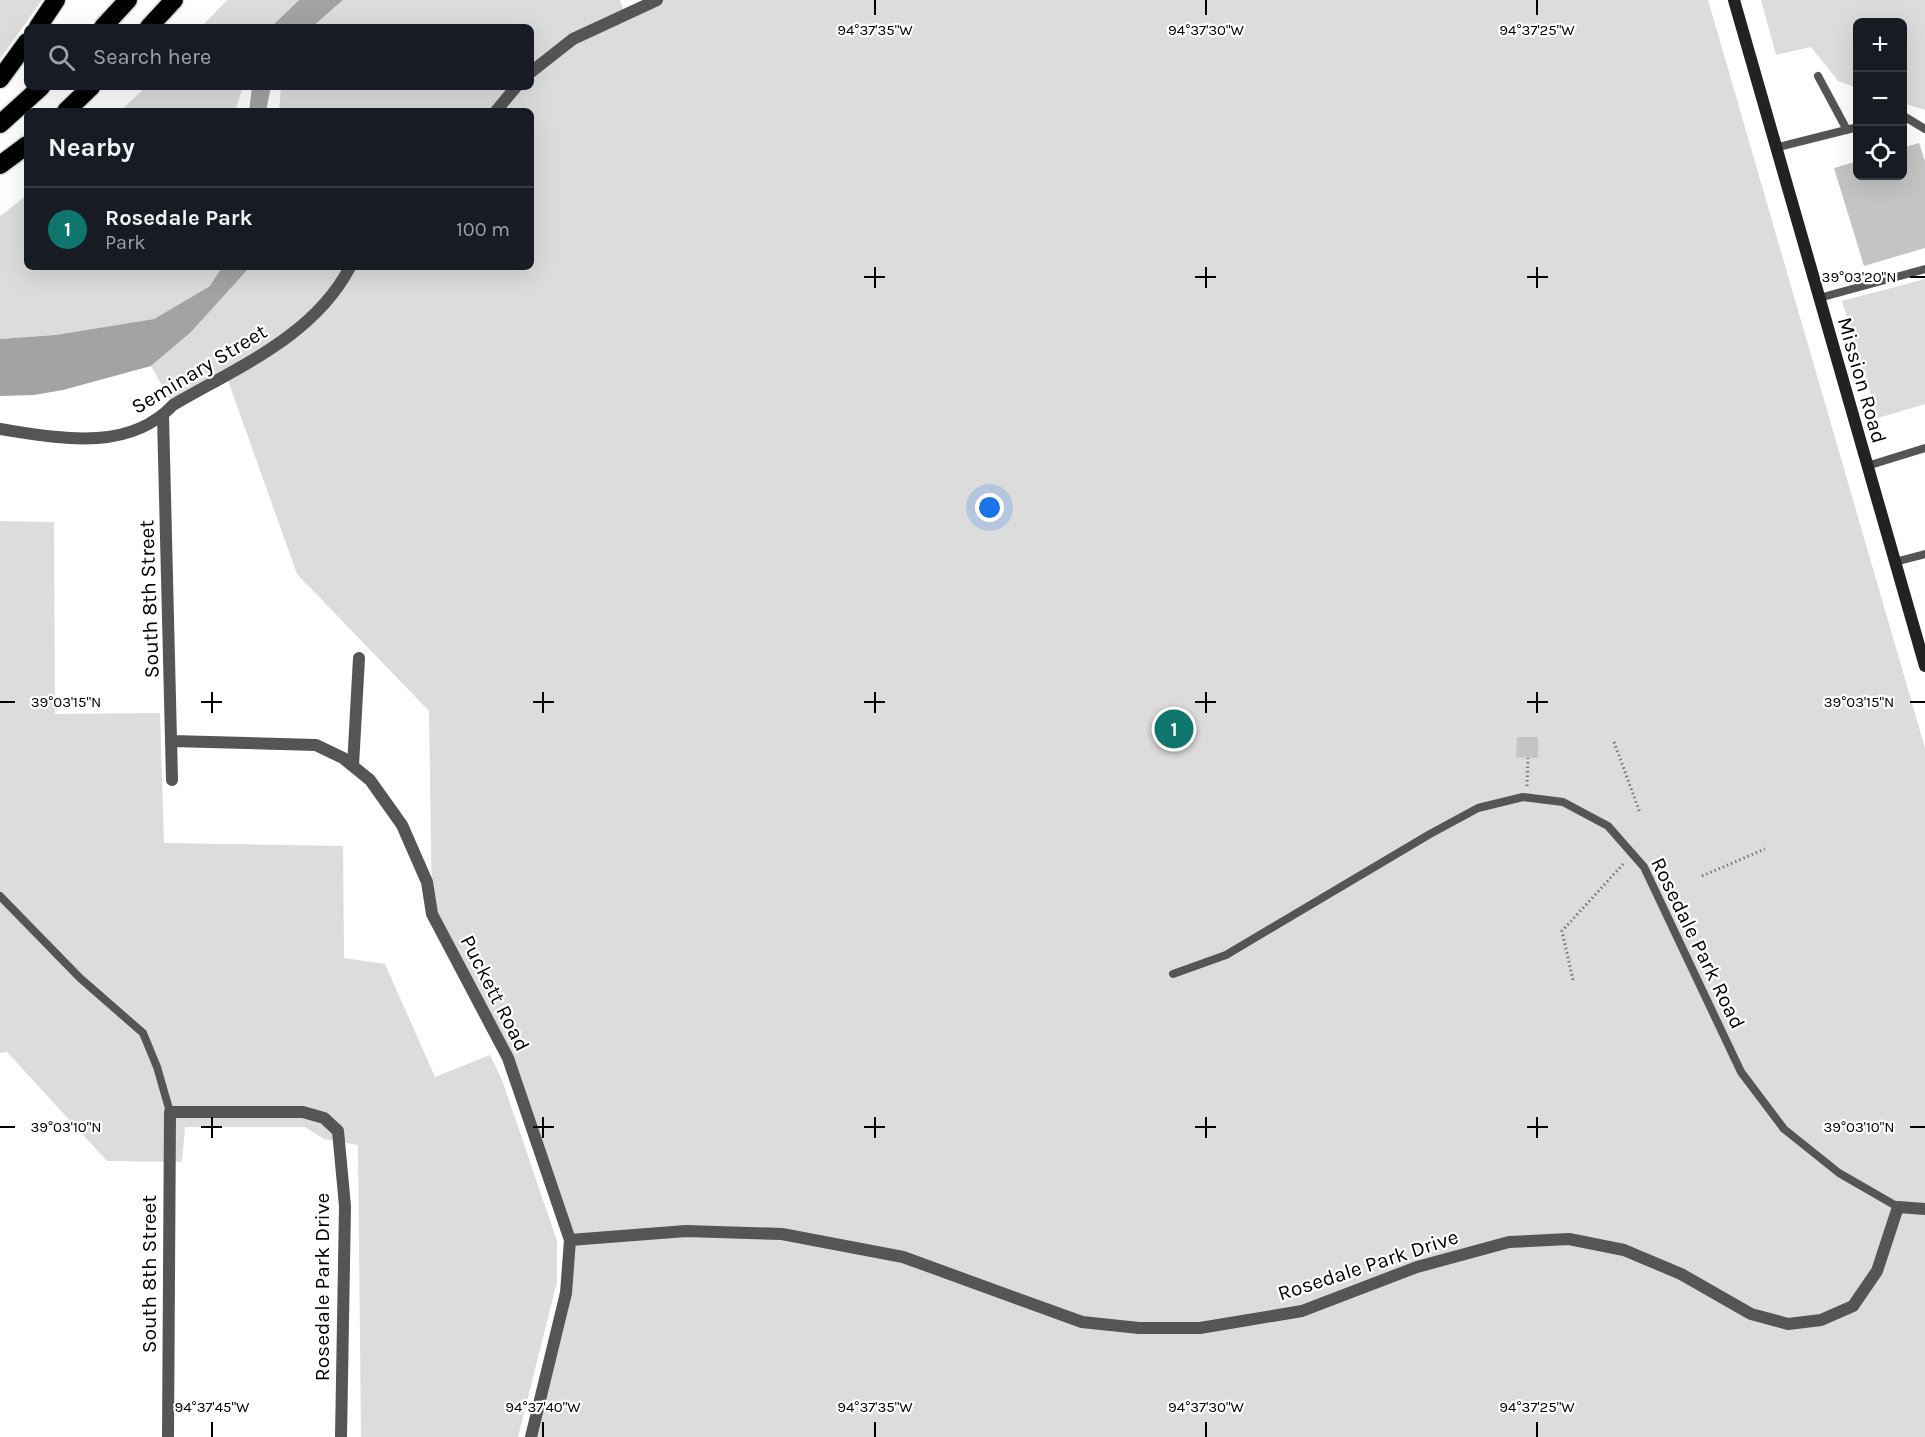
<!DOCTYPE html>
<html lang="en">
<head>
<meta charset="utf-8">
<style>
	body { margin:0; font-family:Karla,sans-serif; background:#20242c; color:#f1f3f6 }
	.controls { position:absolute; right:18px; top:18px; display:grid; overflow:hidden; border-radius:9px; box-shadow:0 6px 24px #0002 }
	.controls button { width:54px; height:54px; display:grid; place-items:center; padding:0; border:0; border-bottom:2px solid #363941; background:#171b24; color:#f1f3f6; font:30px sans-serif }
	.you { position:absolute; left:990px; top:508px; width:21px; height:21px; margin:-15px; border:4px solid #fff; border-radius:50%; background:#1a73e8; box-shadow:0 0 0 9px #1a73e833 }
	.badge { display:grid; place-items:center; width:39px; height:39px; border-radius:50%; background:#0f766e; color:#fff; font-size:20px; font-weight:700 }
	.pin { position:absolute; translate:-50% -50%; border:3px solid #fff; box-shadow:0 2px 6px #0006 }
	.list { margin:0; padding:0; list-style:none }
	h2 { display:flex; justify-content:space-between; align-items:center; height:78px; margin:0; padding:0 24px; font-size:26px }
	h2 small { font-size:20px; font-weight:400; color:#9ea1a6 }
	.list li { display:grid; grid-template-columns:39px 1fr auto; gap:18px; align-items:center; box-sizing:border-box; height:84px; padding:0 24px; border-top:2px solid #363941 }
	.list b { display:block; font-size:22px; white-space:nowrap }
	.list p { margin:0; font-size:20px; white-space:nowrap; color:#9ea1a6 }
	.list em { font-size:20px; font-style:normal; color:#9ea1a6 }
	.icon { flex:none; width:33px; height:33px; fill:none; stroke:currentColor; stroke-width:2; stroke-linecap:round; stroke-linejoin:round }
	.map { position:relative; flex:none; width:1925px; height:1437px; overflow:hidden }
	.search { position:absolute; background:#171b24; box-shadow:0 6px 24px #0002; left:24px; top:24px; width:510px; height:66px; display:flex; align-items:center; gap:15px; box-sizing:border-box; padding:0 21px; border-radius:9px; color:#9ea1a6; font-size:22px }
	.panel { position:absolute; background:#171b24; box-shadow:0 6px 24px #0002; left:24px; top:108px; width:510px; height:162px; border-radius:9px }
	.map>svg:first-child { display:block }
	.green { fill:#dcdcdc }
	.water { fill:#a3a3a3 }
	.building { fill:#c4c4c4 }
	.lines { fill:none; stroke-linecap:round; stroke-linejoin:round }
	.motorway-casing { stroke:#dbdbdb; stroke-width:21 }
	.path { stroke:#777; stroke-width:3; stroke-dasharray:1.5 3; stroke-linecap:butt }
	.service { stroke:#555; stroke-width:8 }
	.minor { stroke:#555; stroke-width:12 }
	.secondary { stroke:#222; stroke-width:12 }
	.motorway { stroke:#000; stroke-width:18 }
	.ticks { fill:none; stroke:#000; stroke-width:2 }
	.labels { text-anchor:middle; stroke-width:4.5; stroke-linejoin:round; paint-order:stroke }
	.street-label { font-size:21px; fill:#000; stroke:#fff }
	.ticks-label { font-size:15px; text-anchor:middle; fill:#000; stroke:#fff; stroke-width:4.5; stroke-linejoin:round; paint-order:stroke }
</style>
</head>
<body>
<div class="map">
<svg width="1925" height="1437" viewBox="0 0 1925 1437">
	<rect width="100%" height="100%" fill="#fff"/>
	<path class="green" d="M 0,0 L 42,0 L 0,59 Z
		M 227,0 L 299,0 L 271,27 L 201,27 Z
		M 343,0 L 620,0 L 625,13 L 657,0 L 1708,0 L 1925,748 L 1925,1437 L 531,1437 L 570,1240 L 508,1058 L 432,914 L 429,711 L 297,574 L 226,375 L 173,405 L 151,366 L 191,332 L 250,267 L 531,267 L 531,111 L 279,111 L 281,87 L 531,87 L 531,27 L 312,27 Z
		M 1761,0 L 1925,0 L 1925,110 L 1903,103 L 1902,22 L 1858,22 L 1857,88 L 1838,81 L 1811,47 L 1776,55 Z
		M 146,87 L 243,87 L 235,111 L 120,111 Z
		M 27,195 L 27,267 L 222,267 L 210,286 L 154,319 L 55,335 L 0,339 L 0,216 Z
		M 1925,279 L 1925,404 L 1878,418 L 1842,301 Z
		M 0,521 L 54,522 L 55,714 L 160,713 L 164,843 L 343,846 L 344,958 L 385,964 L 435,1077 L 490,1055 L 502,1080 L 557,1241 L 557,1282 L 518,1437 L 361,1437 L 358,1145 L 324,1139 L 305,1127 L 185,1127 L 182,1162 L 107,1161 L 7,1052 L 0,1053 Z"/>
	<path class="water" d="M 299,0 L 343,0 L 312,27 L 271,27 Z
		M 252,87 L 271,87 L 266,111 L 249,111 Z
		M 222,267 L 250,267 L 191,332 L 151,366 L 63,390 L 34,395 L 0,396 L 0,339 L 55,335 L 154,319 L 210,286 Z"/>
	<path class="building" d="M 1919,143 L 1925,161 L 1925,248 L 1864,266 L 1834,168 L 1858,161 L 1858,176 L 1902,176 L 1902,148 Z
		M 1517,737 L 1538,737 L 1538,758 L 1516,757 Z"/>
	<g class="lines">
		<g class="motorway-casing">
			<path id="motorway" d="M 38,27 L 56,0
				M 103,27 L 128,0
				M 149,27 L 174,0
				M 0,79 L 27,42
				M 66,111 L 91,87
				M 0,124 L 41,87
				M 0,165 L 27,145"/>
		</g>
		<path class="path" d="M 1614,742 L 1640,813
			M 1527,786 L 1528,758
			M 1702,876 L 1765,849
			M 1573,980 L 1562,931 L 1625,862"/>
		<path class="service" d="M 1818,76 L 1847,130
			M 1902,115 L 1925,129
			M 1775,148 L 1858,127
			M 1819,298 L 1925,269
			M 1867,466 L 1925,448
			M 1895,562 L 1925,554
			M 0,896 L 80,978 L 143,1033 L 157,1067 L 170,1112
			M 1173,974 L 1226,955 L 1430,834 L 1478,808 L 1523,797 L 1563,802 L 1608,826 L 1644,867 L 1741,1072 L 1784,1129 L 1839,1173 L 1898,1207"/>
		<path class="minor" d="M 531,72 L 573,39 L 657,0
			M 496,111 L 516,87
			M 163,416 L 172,780
			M 0,429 C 58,438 128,453 173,405 C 238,367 314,336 350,267
			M 172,741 L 316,745 L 343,758 L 370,780 L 402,825 L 427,882 L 432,914 L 508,1058 L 570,1240 L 566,1293 L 531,1437
			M 353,766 L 359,658
			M 570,1240 L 686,1231 L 782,1234 L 903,1257 L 1082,1322 L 1139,1328 L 1200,1328 L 1302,1311 L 1417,1267 L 1509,1242 L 1569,1239 L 1624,1250 L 1681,1274 L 1751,1314 L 1788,1324 L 1821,1320 L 1853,1306 L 1877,1271 L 1898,1207 L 1925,1209
			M 168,1437 L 170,1112 L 303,1112 L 324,1118 L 338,1131 L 345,1206 L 341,1437"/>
		<path class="secondary" d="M 1734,0 L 1925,666"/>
		<use href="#motorway" class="motorway"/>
	</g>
	<path class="ticks" d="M 875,0 L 875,15M 1206,0 L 1206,15M 1537,0 L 1537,15M 875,267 L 875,288M 1206,267 L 1206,288M 1537,267 L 1537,288M 864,277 L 885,277M 1195,277 L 1216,277M 1527,277 L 1548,277M 1910,277 L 1925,277M 212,692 L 212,713M 543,692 L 543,713M 875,692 L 875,713M 1206,692 L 1206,713M 1537,692 L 1537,713M 0,702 L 15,702M 201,702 L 222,702M 533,702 L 554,702M 864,702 L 885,702M 1195,702 L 1216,702M 1527,702 L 1548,702M 1910,702 L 1925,702M 212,1117 L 212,1138M 543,1117 L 543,1138M 875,1117 L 875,1138M 1206,1117 L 1206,1138M 1537,1117 L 1537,1138M 0,1127 L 15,1127M 201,1127 L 222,1127M 533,1127 L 554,1127M 864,1127 L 885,1127M 1195,1127 L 1216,1127M 1527,1127 L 1548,1127M 1910,1127 L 1925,1127M 212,1422 L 212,1437M 543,1422 L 543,1437M 875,1422 L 875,1437M 1206,1422 L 1206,1437M 1537,1422 L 1537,1437"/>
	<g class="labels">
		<g class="street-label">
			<text transform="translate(199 369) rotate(-31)" y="7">Seminary Street</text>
			<text transform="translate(1862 380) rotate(74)" y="7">Mission Road</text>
			<text transform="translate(149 599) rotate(-92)" y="7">South 8th Street</text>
			<text transform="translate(1698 943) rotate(64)" y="7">Rosedale Park Road</text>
			<text transform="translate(495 993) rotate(63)" y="7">Puckett Road</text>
			<text transform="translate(1368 1265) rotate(-18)" y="7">Rosedale Park Drive</text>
			<text transform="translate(149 1274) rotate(-90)" y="7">South 8th Street</text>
			<text transform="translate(322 1287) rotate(-90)" y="7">Rosedale Park Drive</text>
		</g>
	</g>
	<g class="ticks-label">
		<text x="875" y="35">94°37'35"W</text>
		<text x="1206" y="35">94°37'30"W</text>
		<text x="1537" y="35">94°37'25"W</text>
		<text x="1859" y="282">39°03'20"N</text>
		<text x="66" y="707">39°03'15"N</text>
		<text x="1859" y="707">39°03'15"N</text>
		<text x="66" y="1132">39°03'10"N</text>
		<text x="1859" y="1132">39°03'10"N</text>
		<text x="212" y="1412">94°37'45"W</text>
		<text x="543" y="1412">94°37'40"W</text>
		<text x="875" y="1412">94°37'35"W</text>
		<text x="1206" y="1412">94°37'30"W</text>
		<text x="1537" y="1412">94°37'25"W</text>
	</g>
</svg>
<div class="controls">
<button>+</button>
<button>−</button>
<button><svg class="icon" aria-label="locate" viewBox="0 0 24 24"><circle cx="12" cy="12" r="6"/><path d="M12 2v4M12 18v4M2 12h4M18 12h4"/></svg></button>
</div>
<div class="you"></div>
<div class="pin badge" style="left:1174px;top:729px">1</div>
<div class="search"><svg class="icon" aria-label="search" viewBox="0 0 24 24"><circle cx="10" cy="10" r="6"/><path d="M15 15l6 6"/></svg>Search here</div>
<section class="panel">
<h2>Nearby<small></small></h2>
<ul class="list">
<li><span class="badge">1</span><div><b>Rosedale Park</b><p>Park</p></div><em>100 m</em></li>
</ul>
</section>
</div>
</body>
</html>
